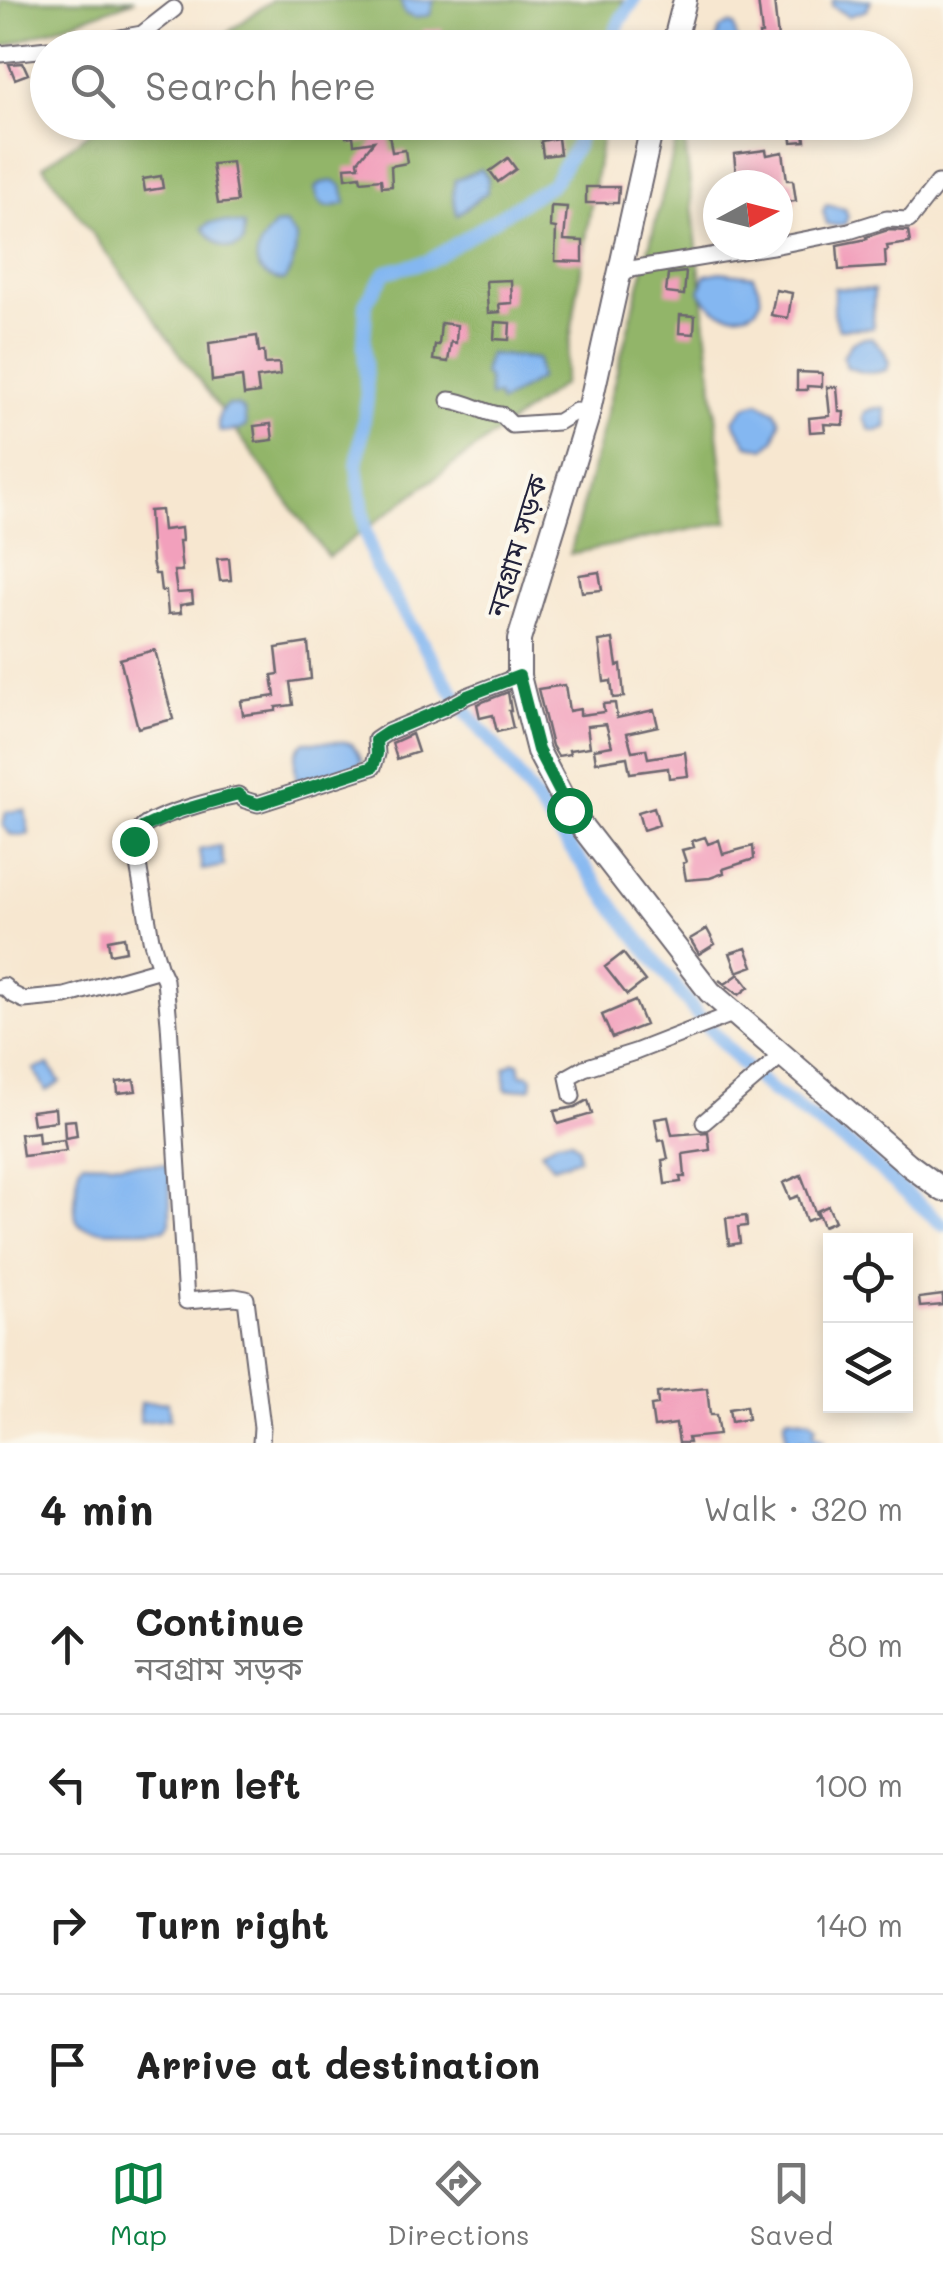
<!DOCTYPE html>
<html lang="en">
<head>
<meta charset="utf-8">
<style>
	body { margin:0; font-family:Mali,"Noto Sans Bengali",sans-serif; background:#f6f6f6; color:#222 }
	.controls { position:absolute; right:30px; bottom:30px; display:grid; overflow:hidden; border-radius:0px; box-shadow:0 5px 15px #0003 }
	.controls button { width:90px; height:90px; display:grid; place-items:center; padding:0; border:0; border-bottom:2px solid #e0e0e0; background:#fff; color:#222; font:50px sans-serif }
	.compass { position:absolute; left:703px; top:170px; width:90px; height:90px; border-radius:50%; background:#fff; box-shadow:0 5px 15px #0003; rotate:83deg }
	.stop { position:absolute; width:30px; height:30px; margin:-22px; border:8px solid #0b8043; border-radius:50%; background:#fff }
	.stop.end { background:#0b8043; border-color:#fff; box-shadow:0 2px 10px #0008 }
	.list { margin:0; padding:0; list-style:none }
	h2 { display:flex; justify-content:space-between; align-items:center; height:130px; margin:0; padding:0 40px; font-size:42px }
	h2 small { font-size:32px; font-weight:400; color:#767676 }
	.list li { display:grid; grid-template-columns:65px 1fr auto; gap:30px; align-items:center; box-sizing:border-box; height:140px; padding:0 40px; border-top:2px solid #e0e0e0 }
	.list b { display:block; font-size:38px; white-space:nowrap }
	.list p { margin:0; font-size:32px; white-space:nowrap; color:#767676 }
	.list em { font-size:32px; font-style:normal; color:#767676 }
	.icon { flex:none; width:55px; height:55px; fill:none; stroke:currentColor; stroke-width:2; stroke-linecap:round; stroke-linejoin:round }
	.map { position:relative; flex:none; width:943px; height:1443px; overflow:hidden }
	.search { position:absolute; background:#fff; box-shadow:0 5px 15px #0003; left:30px; right:30px; top:30px; height:110px; display:flex; align-items:center; gap:25px; box-sizing:border-box; padding:0 35px; border-radius:55px; color:#767676; font-size:38px }
	.sheet { height:690px; background:#fff }
	nav { display:flex; justify-content:space-around; align-items:center; box-sizing:border-box; height:140px; border-top:2px solid #e0e0e0; background:#fff; font-size:28px; color:#767676 }
	nav a { display:grid; justify-items:center; gap:5px }
	nav .on { color:#0b8043 }
	.map>svg:first-child { display:block }
	.forest { fill:#92b569; stroke:#5a6c52; stroke-width:2.5 }
	.water { fill:#84b7f1; stroke:#536c96; stroke-width:2.5 }
	.lines { fill:none; stroke-linecap:round; stroke-linejoin:round }
	.canal { stroke:#84b7f1; stroke-width:14 }
	.building { fill:#f2a0bc }
	.street-casing { stroke:#6d676f; stroke-width:19 }
	.secondary-casing { stroke:#6d676f; stroke-width:26 }
	.street { stroke:#fff; stroke-width:15 }
	.secondary { stroke:#fff; stroke-width:22 }
	.route { stroke:#0b8043; stroke-width:12 }
	.labels { text-anchor:middle; stroke-width:8; stroke-linejoin:round; paint-order:stroke }
	.street-label { font-size:28px; fill:#22223b; stroke:#fbf7ec }
</style>
</head>
<body>
<div class="map">
<svg width="943" height="1443" viewBox="0 0 943 1443">
	<rect width="100%" height="100%" fill="#fbf7ec"/>
	<filter id="ink" filterUnits="userSpaceOnUse"><feTurbulence type="fractalNoise" baseFrequency=".01" numOctaves="2"/><feDisplacementMap in="SourceGraphic" scale="20" xChannelSelector="R" yChannelSelector="G"/><feConvolveMatrix kernelMatrix="1 2 1 2 8 2 1 2 1" color-interpolation-filters="sRGB"/></filter>
	<filter id="wash" filterUnits="userSpaceOnUse"><feTurbulence type="fractalNoise" baseFrequency=".0048" numOctaves="4" result="noise"/><feDisplacementMap in="SourceGraphic" scale="40" xChannelSelector="R" yChannelSelector="G"/><feGaussianBlur stdDeviation="2.25" result="paint"/><feColorMatrix in="noise" values="0 0 0 0 0 0 0 0 0 0 0 0 0 0 0 0 0 1.4 0 .05"/><feComposite in="paint" operator="in"/></filter>
	<g filter="url(#wash)">
		<rect width="100%" height="100%" fill="#f7e7d0"/>
		<path class="forest" d="M 0,0 L 135,0 L 0,48 Z
			M 272,0 L 623,0 L 616,47 L 207,48 Z
			M 103,123 L 604,123 L 563,384 L 328,557 L 43,166 Z
			M 681,123 L 683,123 L 728,522 L 570,554 Z"/>
		<path class="water" d="M 400,0 L 434,0 L 430,15 L 416,18 L 405,14 Z
			M 833,0 L 871,0 L 867,10 L 849,16 L 832,6 Z
			M 729,24 L 734,26 L 738,47 L 714,47 L 720,29 Z
			M 481,169 L 488,178 L 487,192 L 457,215 L 453,195 L 455,180 Z
			M 333,181 L 342,186 L 346,203 L 331,207 L 324,206 L 318,199 L 315,188 L 321,183 Z
			M 826,205 L 845,209 L 848,216 L 845,224 L 838,226 L 827,224 L 823,211 Z
			M 223,222 L 244,225 L 243,243 C 227,257 213,241 203,228 L 210,223 Z
			M 285,224 L 296,237 C 296,254 294,266 284,281 C 244,274 254,248 275,225 Z
			M 720,272 L 753,276 C 756,284 762,291 760,300 C 757,317 729,317 717,310 C 710,306 704,298 700,291 L 705,275 Z
			M 834,288 L 874,290 L 873,328 L 839,329 L 834,316 Z
			M 863,338 L 872,338 L 884,351 L 889,363 L 886,370 C 872,375 861,373 847,367 L 843,356 L 852,342 Z
			M 489,354 L 538,359 L 539,379 L 500,403 L 497,395 L 490,397 L 488,379 L 483,374 Z
			M 759,402 L 775,411 L 780,421 L 775,439 L 765,448 L 748,445 L 737,428 L 734,420 L 746,406 Z
			M 227,405 L 237,405 L 244,411 L 246,426 L 239,430 L 220,432 C 216,421 218,412 227,405 Z
			M 875,408 L 885,409 L 887,427 L 877,431 L 870,430 L 863,419 L 865,412 Z
			M 305,742 L 346,742 L 352,744 L 362,760 L 356,768 L 300,785 L 297,783 C 295,768 291,751 305,742 Z
			M 25,810 L 29,834 L 21,836 L 10,834 L 3,826 L 6,812 Z
			M 220,846 L 224,866 L 202,870 L 199,850 Z
			M 514,1062 L 519,1063 L 521,1074 L 529,1075 L 532,1078 L 531,1088 L 507,1090 L 505,1088 L 505,1068 Z
			M 49,1065 L 60,1082 L 46,1091 L 34,1069 Z
			M 571,1140 L 578,1147 L 579,1158 L 553,1167 L 541,1151 L 557,1141 Z
			M 83,1162 L 166,1165 L 170,1175 L 170,1223 L 165,1229 C 150,1230 87,1235 78,1223 C 71,1213 78,1180 79,1167 Z
			M 168,1402 L 170,1419 L 140,1422 L 140,1403 Z
			M 788,1417 L 810,1420 L 816,1426 L 813,1434 L 824,1440 L 821,1443 L 810,1443 L 802,1440 L 797,1443 L 784,1443 L 786,1439 L 785,1420 Z"/>
		<g class="lines">
			<path class="canal" d="M 608,48 L 621,19 L 634,0
				M 581,122 L 576,146 L 553,183 L 429,261 L 386,272 L 366,302 L 364,346 L 367,399 L 357,466 L 365,528 L 375,565 L 443,677 L 468,714 L 501,753 L 616,910 L 696,1013 L 745,1067 L 772,1091 L 859,1152 L 943,1225"/>
		</g>
		<g id="blocks">
			<path class="building" d="M 758,0 L 774,0 L 779,48 L 760,48 L 759,34 L 762,34 Z
				M 442,28 L 444,48 L 425,48 L 423,30 Z
				M 287,31 L 290,46 L 270,48 L 268,33 Z
				M 23,63 L 28,74 L 15,79 L 9,64 Z
				M 344,122 L 387,122 L 392,152 L 405,150 L 407,163 L 391,166 L 392,186 L 382,187 L 381,179 L 361,181 L 360,176 L 346,178 L 345,167 L 359,166 L 358,161 L 374,141 L 354,144 L 353,136 L 346,137 Z
				M 790,122 L 803,122 L 805,141 L 792,142 Z
				M 558,138 L 560,154 L 543,156 L 541,141 Z
				M 766,150 L 767,155 L 783,152 L 787,180 L 793,180 L 796,201 L 778,203 L 778,185 L 764,185 L 762,171 L 736,174 L 734,154 Z
				M 508,158 L 516,169 L 498,182 L 490,171 Z
				M 232,162 L 237,202 L 218,204 L 212,164 Z
				M 161,176 L 163,188 L 145,191 L 143,179 Z
				M 586,187 L 619,187 L 618,203 L 586,203 Z
				M 551,206 L 567,207 L 564,240 L 583,241 L 583,262 L 555,261 L 556,228 L 550,227 Z
				M 888,230 L 908,231 L 910,243 L 887,246 L 888,250 L 885,251 L 886,267 L 839,270 L 837,245 L 867,239 L 866,237 Z
				M 686,272 L 684,295 L 666,293 L 668,274 Z
				M 511,280 L 512,303 L 499,304 L 500,312 L 488,313 L 486,281 Z
				M 776,290 L 792,293 L 788,318 L 771,315 Z
				M 680,315 L 695,316 L 694,334 L 679,333 Z
				M 495,322 L 510,323 L 509,340 L 494,339 Z
				M 441,323 L 457,325 L 456,343 L 451,342 L 448,362 L 433,360 L 435,345 L 439,345 Z
				M 257,336 L 259,352 L 264,351 L 265,364 L 279,363 L 280,375 L 257,378 L 259,393 L 244,395 L 242,377 L 212,381 L 209,343 Z
				M 797,372 L 822,373 L 822,387 L 807,386 L 807,390 L 797,390 Z
				M 827,387 L 837,387 L 839,412 L 844,412 L 843,425 L 824,424 L 825,431 L 810,432 L 809,418 L 830,416 Z
				M 271,424 L 273,440 L 256,442 L 254,426 Z
				M 161,510 L 163,530 L 181,528 L 182,541 L 179,541 L 182,571 L 174,571 L 177,593 L 192,592 L 193,603 L 180,605 L 181,613 L 168,614 L 166,591 L 161,591 L 159,574 L 155,574 L 152,562 L 149,511 Z
				M 229,558 L 231,580 L 220,581 L 217,559 Z
				M 599,572 L 602,590 L 582,592 L 579,575 Z
				M 613,639 L 617,666 L 621,665 L 624,697 L 613,698 L 611,681 L 604,682 L 599,641 Z
				M 308,643 L 311,679 L 290,682 L 293,705 L 276,707 L 276,711 L 243,715 L 241,701 L 275,696 L 272,675 L 279,674 L 276,648 Z
				M 155,650 L 173,719 L 138,728 L 120,659 Z
				M 565,685 L 569,711 L 580,709 L 580,715 L 604,712 L 603,704 L 615,703 L 617,718 L 654,710 L 658,726 L 627,733 L 632,751 L 646,749 L 648,758 L 685,752 L 688,776 L 669,778 L 668,768 L 630,773 L 627,757 L 596,762 L 594,749 L 612,746 L 606,724 L 587,726 L 590,747 L 569,750 L 570,754 L 558,756 L 552,746 L 538,689 Z
				M 508,692 L 511,711 L 509,711 L 513,728 L 497,732 L 493,715 L 480,718 L 477,704 Z
				M 412,734 L 418,752 L 397,759 L 392,743 Z
				M 654,807 L 659,825 L 643,830 L 638,812 Z
				M 705,837 L 708,844 L 719,840 L 723,854 L 753,846 L 754,859 L 723,869 L 724,873 L 710,878 L 686,880 L 683,863 L 686,862 L 682,850 L 694,847 L 692,841 Z
				M 707,929 L 715,944 L 699,954 L 690,939 Z
				M 124,937 L 126,951 L 110,954 L 108,940 Z
				M 746,948 L 753,966 L 737,972 L 730,953 Z
				M 623,953 L 645,981 L 627,995 L 605,967 Z
				M 739,974 L 749,987 L 739,995 L 719,980 L 725,984 Z
				M 635,1001 L 645,1025 L 612,1038 L 602,1015 Z
				M 134,1080 L 136,1091 L 118,1093 L 117,1082 Z
				M 588,1100 L 592,1114 L 558,1124 L 554,1111 L 575,1107 Z
				M 55,1108 L 56,1121 L 33,1124 L 31,1111 Z
				M 668,1117 L 672,1135 L 708,1132 L 710,1150 L 683,1154 L 685,1177 L 680,1177 L 681,1182 L 665,1184 L 662,1160 L 668,1159 L 664,1140 L 659,1141 L 655,1119 Z
				M 75,1120 L 77,1136 L 65,1138 L 64,1121 Z
				M 38,1132 L 39,1143 L 64,1140 L 66,1151 L 23,1156 L 20,1134 Z
				M 801,1175 L 817,1217 L 806,1221 L 798,1196 L 790,1199 L 783,1183 Z
				M 828,1206 L 835,1221 L 823,1226 L 817,1211 Z
				M 746,1216 L 747,1226 L 738,1227 L 740,1243 L 729,1245 L 726,1218 Z
				M 943,1295 L 943,1305 L 920,1307 L 919,1298 Z
				M 707,1388 L 710,1415 L 716,1415 L 719,1435 L 688,1438 L 689,1443 L 679,1443 L 676,1424 L 654,1427 L 651,1406 L 658,1405 L 657,1393 Z
				M 746,1406 L 748,1419 L 731,1422 L 729,1409 Z"/>
		</g>
	</g>
	<g filter="url(#ink)">
		<use href="#blocks" fill-opacity="0" stroke="#6d676f" stroke-width="2.5"/>
		<g class="lines">
			<g class="street-casing">
				<path id="street" d="M 63,48 L 142,34 L 174,9
					M 0,54 L 48,49
					M 778,245 L 849,231 L 887,219 L 909,220 L 938,183 L 943,183
					M 618,278 L 631,269 L 778,245
					M 449,400 C 467,401 490,416 502,415 L 512,425 L 558,422 L 576,411 L 589,412
					M 160,969 L 165,980 L 169,1023 L 186,1301 L 235,1297 L 246,1299 L 262,1427 L 261,1443
					M 0,987 L 4,986 L 12,994 L 24,1000 L 65,996 L 160,969 L 151,939 L 134,841 C 136,838 140,830 143,827 C 159,814 217,799 238,795 L 245,800 L 258,804 L 373,767 L 377,754 L 376,740 L 388,732 L 443,709 L 467,696 L 519,676
					M 572,1096 L 568,1077 L 584,1068 L 635,1052 L 735,1013
					M 704,1122 L 782,1055"/>
			</g>
			<g class="secondary-casing">
				<path id="secondary" d="M 673,48 L 685,0
					M 653,122 L 587,419 L 519,640 L 519,676 L 538,751 L 569,810 L 710,992 L 908,1164 L 943,1190"/>
			</g>
			<use href="#street" class="street"/>
			<use href="#secondary" class="secondary"/>
		</g>
	</g>
	<g class="lines" filter="url(#ink)">
		<path class="route" d="M 134,841 L 142,828 L 176,812 L 238,794 L 245,800 L 258,804 L 373,767 L 377,754 L 376,740 L 388,732 L 443,709 L 467,696 L 519,676 L 538,750 L 569,810"/>
	</g>
	<g class="labels">
		<g class="street-label">
			<text transform="translate(517 546) rotate(-73)" y="10">নবগ্রাম সড়ক</text>
		</g>
	</g>
</svg>
<div class="controls">
<button><svg class="icon" aria-label="locate" viewBox="0 0 24 24"><circle cx="12" cy="12" r="6"/><path d="M12 2v4M12 18v4M2 12h4M18 12h4"/></svg></button>
<button><svg class="icon" aria-label="layers" viewBox="0 0 24 24"><path d="M12 4l9 5-9 5-9-5zM3 14l9 5 9-5"/></svg></button>
</div>
<svg class="compass" viewBox="-18 -18 36 36"><path d="M0-13l5 13h-10z" fill="#e53935"/><path d="M0 13l5-13h-10z" fill="#767676"/></svg>
<div class="stop" style="left:569px;top:810px"></div>
<div class="stop end" style="left:134px;top:841px"></div>
<div class="search"><svg class="icon" aria-label="search" viewBox="0 0 24 24"><circle cx="10" cy="10" r="6"/><path d="M15 15l6 6"/></svg>Search here</div>
</div>
<section class="sheet">
<h2>4 min<small>Walk · 320 m</small></h2>
<ul class="list">
<li><svg class="icon" aria-label="ahead" viewBox="0 0 24 24"><path d="M12 20V5M6 11l6-6 6 6"/></svg><div><b>Continue</b><p>নবগ্রাম সড়ক</p></div><em>80 m</em></li>
<li><svg class="icon" aria-label="left" viewBox="0 0 24 24"><path d="M17 20v-9H6M10 6l-5 5 5 5"/></svg><div><b>Turn left</b></div><em>100 m</em></li>
<li><svg class="icon" aria-label="right" viewBox="0 0 24 24"><path d="M7 20v-9h11M14 6l5 5-5 5"/></svg><div><b>Turn right</b></div><em>140 m</em></li>
<li><svg class="icon" aria-label="arrive" viewBox="0 0 24 24"><path d="M6 21V4h12l-3 4 3 4H6"/></svg><div><b>Arrive at destination</b></div></li>
</ul>
</section>
<nav>
<a class="on"><svg class="icon" aria-label="map" viewBox="0 0 24 24"><path d="M3 6l6-2 6 2 6-2v14l-6 2-6-2-6 2zM9 4v14M15 6v14"/></svg>Map</a>
<a><svg class="icon" aria-label="directions" viewBox="0 0 24 24"><path d="M12 3l9 9-9 9-9-9zM9 14v-3h6M13 9l2 2-2 2"/></svg>Directions</a>
<a><svg class="icon" aria-label="saved" viewBox="0 0 24 24"><path d="M7 4h10v16l-5-4-5 4z"/></svg>Saved</a>
</nav>
</body>
</html>
